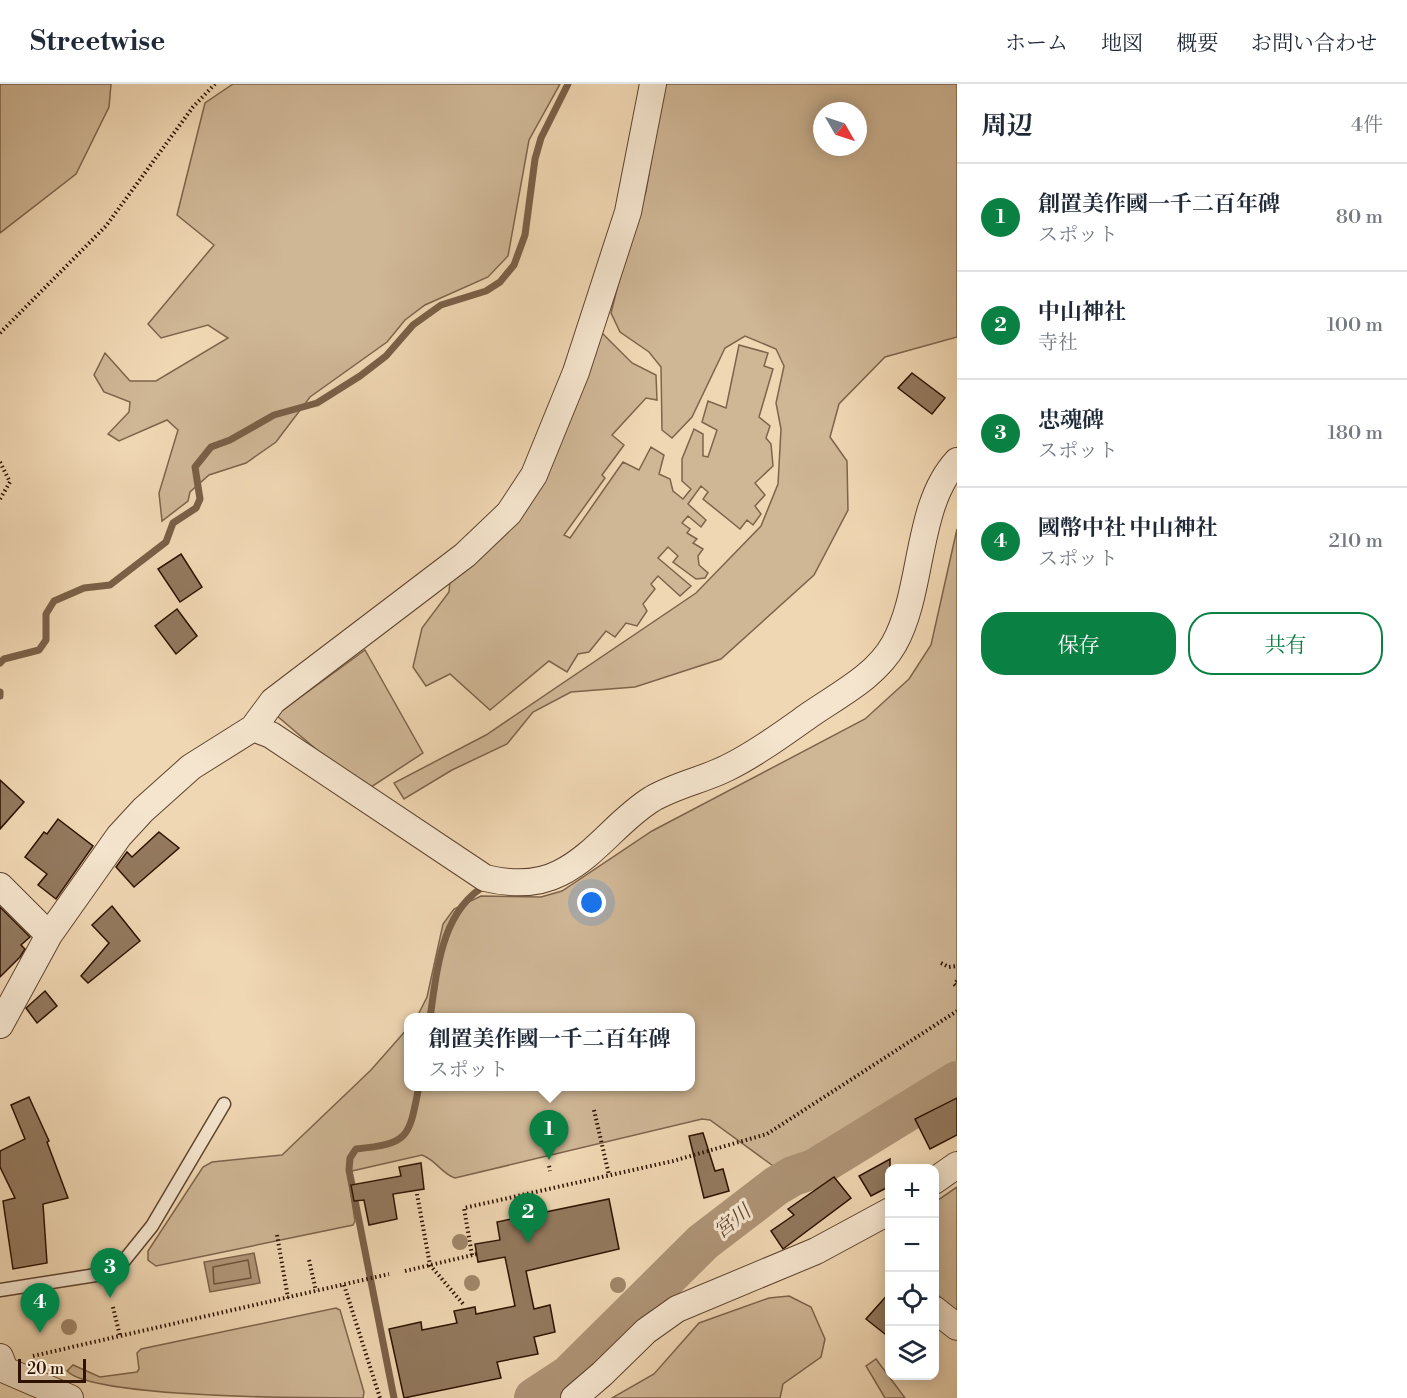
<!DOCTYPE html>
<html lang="ja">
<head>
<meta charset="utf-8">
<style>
	body { margin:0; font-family:"Libre Bodoni","Noto Serif JP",serif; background:#f2f2f3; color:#1f2937 }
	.controls { position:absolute; right:18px; bottom:18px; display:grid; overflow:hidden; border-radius:12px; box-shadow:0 3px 15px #0003 }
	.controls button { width:54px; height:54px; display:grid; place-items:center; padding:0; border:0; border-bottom:2px solid #e0e1e3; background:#fff; color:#1f2937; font:30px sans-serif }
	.compass { position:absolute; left:813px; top:18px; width:54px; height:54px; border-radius:50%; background:#fff; box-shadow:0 3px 15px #0003; rotate:129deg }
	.scale { position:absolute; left:18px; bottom:15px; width:68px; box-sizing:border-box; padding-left:6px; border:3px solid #2e1301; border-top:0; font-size:16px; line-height:21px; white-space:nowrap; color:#2e1301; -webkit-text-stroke:4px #f5e5ce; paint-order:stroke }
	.you { position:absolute; left:592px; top:819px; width:21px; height:21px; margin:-15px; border:4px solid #fff; border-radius:50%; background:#1a73e8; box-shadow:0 0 0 9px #1a73e833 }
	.badge { display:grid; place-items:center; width:39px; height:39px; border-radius:50%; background:#0b8043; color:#fff; font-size:20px; font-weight:700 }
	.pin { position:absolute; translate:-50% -50px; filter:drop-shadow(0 2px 3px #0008) }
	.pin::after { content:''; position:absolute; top:32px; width:21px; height:18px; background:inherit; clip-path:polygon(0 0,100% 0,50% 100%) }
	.popup { position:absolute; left:404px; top:929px; width:291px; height:78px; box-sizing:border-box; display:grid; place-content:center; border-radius:12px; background:#fff; filter:drop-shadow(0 2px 4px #0005); font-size:20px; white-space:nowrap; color:#747a83 }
	.popup b { font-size:22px; color:#1f2937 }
	.popup::after { content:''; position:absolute; left:50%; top:100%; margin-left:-12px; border:12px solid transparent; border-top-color:#fff }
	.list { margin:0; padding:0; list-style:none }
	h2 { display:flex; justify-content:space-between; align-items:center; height:78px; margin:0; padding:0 24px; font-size:26px }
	h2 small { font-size:20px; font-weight:400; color:#747a83 }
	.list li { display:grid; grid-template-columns:39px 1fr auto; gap:18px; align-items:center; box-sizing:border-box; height:108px; padding:0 24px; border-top:2px solid #e0e1e3 }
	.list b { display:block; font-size:22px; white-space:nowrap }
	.list p { margin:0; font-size:20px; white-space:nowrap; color:#747a83 }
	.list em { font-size:20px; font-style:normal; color:#747a83 }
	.actions { display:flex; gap:12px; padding:18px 24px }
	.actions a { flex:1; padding:14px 0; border:2px solid #0b8043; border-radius:24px; text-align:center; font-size:21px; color:#0b8043 }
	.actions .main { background:#0b8043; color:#fff }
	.icon { flex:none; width:33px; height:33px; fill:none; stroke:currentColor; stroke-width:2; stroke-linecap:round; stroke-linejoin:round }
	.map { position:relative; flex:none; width:957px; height:1314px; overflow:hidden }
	header { display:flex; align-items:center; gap:36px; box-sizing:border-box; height:84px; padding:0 30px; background:#fff; border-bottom:2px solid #e0e1e3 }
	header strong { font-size:28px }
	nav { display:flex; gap:33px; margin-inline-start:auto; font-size:21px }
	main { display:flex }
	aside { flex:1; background:#fff }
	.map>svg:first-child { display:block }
	.green { fill:#cfb695; stroke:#7e644b; stroke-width:1.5; fill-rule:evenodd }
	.water { fill:#ae9476; stroke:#7b6047; stroke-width:1.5 }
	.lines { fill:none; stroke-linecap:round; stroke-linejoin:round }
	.shore { stroke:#6e543c; stroke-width:1.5 }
	.stream { stroke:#7b6047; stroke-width:7 }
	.river { stroke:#ae9476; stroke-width:40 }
	.building { fill:#93795e; stroke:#2e1301; stroke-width:1.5 }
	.service-casing { stroke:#5e442e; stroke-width:15 }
	.minor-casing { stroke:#5e442e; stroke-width:28 }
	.path { stroke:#2e1301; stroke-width:4; stroke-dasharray:1.5 3; stroke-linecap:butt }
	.service { stroke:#f5e5ce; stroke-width:12 }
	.minor { stroke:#f5e5ce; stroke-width:26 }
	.tree { fill:#a08669 }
	.labels { text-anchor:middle; stroke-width:6; stroke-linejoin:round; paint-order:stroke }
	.water-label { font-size:20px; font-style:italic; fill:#614730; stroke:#f5e5ce }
</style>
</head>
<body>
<header>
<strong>Streetwise</strong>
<nav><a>ホーム</a><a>地図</a><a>概要</a><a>お問い合わせ</a></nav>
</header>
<main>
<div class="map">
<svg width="957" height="1314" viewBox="0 0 957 1314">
	<rect width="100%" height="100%" fill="#f0d7b3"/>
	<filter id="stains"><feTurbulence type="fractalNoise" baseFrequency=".00333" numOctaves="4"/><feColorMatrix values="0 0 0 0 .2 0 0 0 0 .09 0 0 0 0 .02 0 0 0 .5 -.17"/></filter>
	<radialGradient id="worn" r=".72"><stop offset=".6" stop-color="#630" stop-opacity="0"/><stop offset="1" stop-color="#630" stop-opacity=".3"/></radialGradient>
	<path class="green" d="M 0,0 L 111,0 L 109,23 L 76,90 L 0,149 Z
		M 233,0 L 560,0 L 529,56 L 508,172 L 488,193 L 425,221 L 405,236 L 387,258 L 310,313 L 276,358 L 246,379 L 209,391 L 190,408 L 188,417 L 162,437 L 159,409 L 178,346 L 167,336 L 119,357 L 108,350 L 129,328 L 130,318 L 104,308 L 94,291 L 105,269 L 130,297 L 156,297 L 228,254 L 208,241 L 161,254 L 148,240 L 214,161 L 177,131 L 205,19 Z
		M 664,0 L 957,0 L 957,253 L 885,273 L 839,320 L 830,353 L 847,377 L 848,426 L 814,491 L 721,575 L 635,603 L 571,608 L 533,628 L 507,660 L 452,686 L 404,715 L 394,699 L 486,651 L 696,509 L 761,442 L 778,400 L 781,345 L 776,319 L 784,282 L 776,265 L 745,252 L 725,264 L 692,333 L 672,354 L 662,346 L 661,283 L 649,268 L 620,248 L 611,229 L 624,177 L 646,107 ZM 822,27 L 858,27 L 858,63 L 822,63 Z
		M 600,247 L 632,279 L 656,291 L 657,316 L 646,314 L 612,351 L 624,361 L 602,391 L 605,394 L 564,451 L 570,454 L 623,378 L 639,386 L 651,363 L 664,371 L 659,390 L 670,395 L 673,407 L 683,415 L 691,405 L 682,397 L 682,375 L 694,345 L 703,350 L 703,372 L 708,373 L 717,346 L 702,338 L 708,317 L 726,324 L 739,261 L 768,269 L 764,282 L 773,285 L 759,333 L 770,342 L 766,354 L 771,360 L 773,382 L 755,399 L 765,411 L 755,422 L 761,430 L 753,441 L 747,436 L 740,445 L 703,415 L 708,408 L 701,402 L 688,420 L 706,436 L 701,443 L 688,432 L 682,439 L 690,445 L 687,449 L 697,455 L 693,459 L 703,465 L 698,472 L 699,481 L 708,489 L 705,494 L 696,495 L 673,478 L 678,472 L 668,463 L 658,474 L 691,502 L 680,512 L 658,492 L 651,500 L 655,505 L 643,520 L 647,527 L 637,542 L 626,539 L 615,553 L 606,547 L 589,568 L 578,570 L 567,588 L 549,577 L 490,626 L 450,590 L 426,602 L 413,583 L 422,544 L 449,508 L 450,497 L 478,473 Z
		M 957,445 L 957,987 L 800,1082 L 776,1084 L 710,1036 L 702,1035 L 455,1094 C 442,1090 436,1076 422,1071 L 352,1087 L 348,1092 L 355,1137 L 353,1141 L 156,1182 L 148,1176 L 148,1167 L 203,1083 L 212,1078 L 282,1071 L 371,986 L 408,944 L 408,1002 L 690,1002 L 690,934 L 417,933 L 427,913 L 443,840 L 454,825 L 481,812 L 541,813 L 562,807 L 652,747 L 865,635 L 909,595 L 931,561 Z
		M 365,566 L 423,669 L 365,707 L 276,631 Z
		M 957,1103 L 957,1230 L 935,1208 L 934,1119 Z
		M 789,1212 L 811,1223 L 825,1255 L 821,1273 L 783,1300 L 780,1314 L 612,1314 L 654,1290 L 699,1239 L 769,1214 Z
		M 336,1224 L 340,1226 L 364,1308 L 363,1314 C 312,1314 93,1314 67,1287 L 73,1281 L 100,1293 L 137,1288 L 139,1285 L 137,1269 L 141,1265 Z
		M 876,1275 L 905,1314 L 885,1314 L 866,1282 Z"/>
	<path class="water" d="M 254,1169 L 260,1199 L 210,1208 L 204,1178 Z"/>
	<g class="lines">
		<path class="shore" d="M 248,1176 L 251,1194 L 214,1200 L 213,1183 Z"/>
		<path class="stream" d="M 0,579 L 4,575 L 39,566 L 46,556 L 46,530 L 54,517 L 84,504 L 110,501 L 166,458 L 173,439 L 196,424 L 200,415 L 195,383 L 211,363 L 230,356 L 274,331 L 317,319 L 360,292 L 386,272 L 413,241 L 441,221 L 486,207 L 500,198 L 514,181 L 525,151 L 535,75 L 541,54 L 568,0
			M 0,608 L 0,612
			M 430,934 C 437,886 441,827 486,801
			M 394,1314 L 349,1086 L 350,1074 L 356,1065 C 410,1060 409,1053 419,1002"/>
		<path class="river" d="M 534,1314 L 569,1291 L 703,1158 L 776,1102 L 793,1092 L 814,1085 L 957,997"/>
	</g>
	<path class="building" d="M 912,289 L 945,314 L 932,330 L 898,304 Z
		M 181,470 L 202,503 L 180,518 L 158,485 Z
		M 177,525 L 197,552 L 176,570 L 155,542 Z
		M 0,696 L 24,718 L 0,745 Z
		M 58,735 L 93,762 L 56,815 L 38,801 L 47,790 L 25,773 L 44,748 L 47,750 Z
		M 159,748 L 179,764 L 134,803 L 116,783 L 127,768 L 132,773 Z
		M 112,822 L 140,857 L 88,899 L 81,892 L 109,859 L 92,841 Z
		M 0,823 L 30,853 L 21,861 L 25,865 L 20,873 L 0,893 Z
		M 45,907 L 57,922 L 37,939 L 26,924 Z
		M 29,1013 L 49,1057 L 47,1058 L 68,1114 L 43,1120 L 47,1179 L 13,1185 L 3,1117 L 15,1114 L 0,1083 L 0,1067 L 25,1055 L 11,1021 Z
		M 957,1014 L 957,1051 L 930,1065 L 915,1035 Z
		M 703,1049 L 715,1087 L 723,1085 L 729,1107 L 704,1114 L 689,1052 Z
		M 890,1075 L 890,1102 L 871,1112 L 859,1092 Z
		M 421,1079 L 424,1105 L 393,1110 L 397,1135 L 369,1141 L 364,1116 L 354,1117 L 351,1101 L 401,1092 L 399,1083 Z
		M 834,1093 L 851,1114 L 783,1165 L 771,1147 L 794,1131 L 788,1125 Z
		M 609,1115 L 619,1165 L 526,1187 L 534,1225 L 550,1221 L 555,1248 L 534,1253 L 538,1270 L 497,1278 L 501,1294 L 404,1314 L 389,1245 L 421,1238 L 422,1246 L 457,1239 L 454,1227 L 475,1223 L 476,1230 L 515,1222 L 505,1173 L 478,1178 L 475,1160 L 500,1156 L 497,1138 Z
		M 890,1208 L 890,1254 L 866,1235 Z"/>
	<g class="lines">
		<g class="service-casing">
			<path id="service" d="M 0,1206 L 96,1191 L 123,1178 L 152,1142 L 224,1020"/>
		</g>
		<g class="minor-casing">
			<path id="minor" d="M 253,644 L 271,651 L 485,794 C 510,800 537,801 560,789 C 596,771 618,736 652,715 C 676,701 703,696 727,684 C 757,669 784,649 811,630 C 840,610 876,592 894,560 C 924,507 915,422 957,377
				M 0,802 L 49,851
				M 0,941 L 49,851 L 119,752 L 143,726 L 191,683 L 253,644 L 273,617 L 465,471 L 509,429 L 534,391 L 576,288 L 628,128 L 653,0
				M 934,1097 L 957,1081
				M 934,1225 L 957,1243
				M 0,1273 L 5,1286 L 70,1314
				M 574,1314 L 602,1290 L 646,1247 L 677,1225 L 816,1167 L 890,1127"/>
		</g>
		<path class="path" d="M 0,249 L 106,142 L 193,23 L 215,0
			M 0,378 L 10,398 L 0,415
			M 941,879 L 949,883 L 957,882
			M 957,897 L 954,900 L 957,903
			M 594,1026 L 609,1091
			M 549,1082 L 550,1087
			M 417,1110 L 430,1181 L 464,1221
			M 277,1151 L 288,1214
			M 472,1171 L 464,1124 L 673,1077 L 767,1050 L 957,927
			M 309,1176 L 316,1207
			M 405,1187 L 477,1170
			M 344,1201 L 380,1314
			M 113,1223 L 120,1252
			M 33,1272 L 389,1190"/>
		<use href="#service" class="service"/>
		<use href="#minor" class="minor"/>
	</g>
	<g class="tree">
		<circle cx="460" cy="1158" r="8"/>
		<circle cx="472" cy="1199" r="8"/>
		<circle cx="618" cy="1201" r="8"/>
		<circle cx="69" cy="1243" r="8"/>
	</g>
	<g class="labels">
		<g class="water-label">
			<text transform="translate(732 1137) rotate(-39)" y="7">宮川</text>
		</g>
	</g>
	<rect width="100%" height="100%" filter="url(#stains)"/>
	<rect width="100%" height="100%" fill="url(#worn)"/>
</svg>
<div class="controls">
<button>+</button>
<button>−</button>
<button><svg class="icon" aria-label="locate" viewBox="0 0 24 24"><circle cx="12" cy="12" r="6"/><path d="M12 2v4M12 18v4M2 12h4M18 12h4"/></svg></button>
<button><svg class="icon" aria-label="layers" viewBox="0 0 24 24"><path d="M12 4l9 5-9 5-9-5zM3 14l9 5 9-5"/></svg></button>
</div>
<svg class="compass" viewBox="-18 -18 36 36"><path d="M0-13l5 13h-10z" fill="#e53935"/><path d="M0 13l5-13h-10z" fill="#747a83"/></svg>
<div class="scale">20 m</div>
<div class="you"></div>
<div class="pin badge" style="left:549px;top:1076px">1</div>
<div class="popup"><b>創置美作國一千二百年碑</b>スポット</div>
<div class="pin badge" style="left:528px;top:1159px">2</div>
<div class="pin badge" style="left:110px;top:1214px">3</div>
<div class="pin badge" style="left:40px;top:1249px">4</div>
</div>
<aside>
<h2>周辺<small>4件</small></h2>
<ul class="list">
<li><span class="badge">1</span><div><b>創置美作國一千二百年碑</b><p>スポット</p></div><em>80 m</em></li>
<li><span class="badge">2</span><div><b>中山神社</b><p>寺社</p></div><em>100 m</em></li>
<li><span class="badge">3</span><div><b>忠魂碑</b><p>スポット</p></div><em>180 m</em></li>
<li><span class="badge">4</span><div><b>國幣中社 中山神社</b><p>スポット</p></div><em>210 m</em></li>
</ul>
<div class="actions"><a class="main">保存</a><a>共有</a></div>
</aside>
</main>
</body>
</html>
